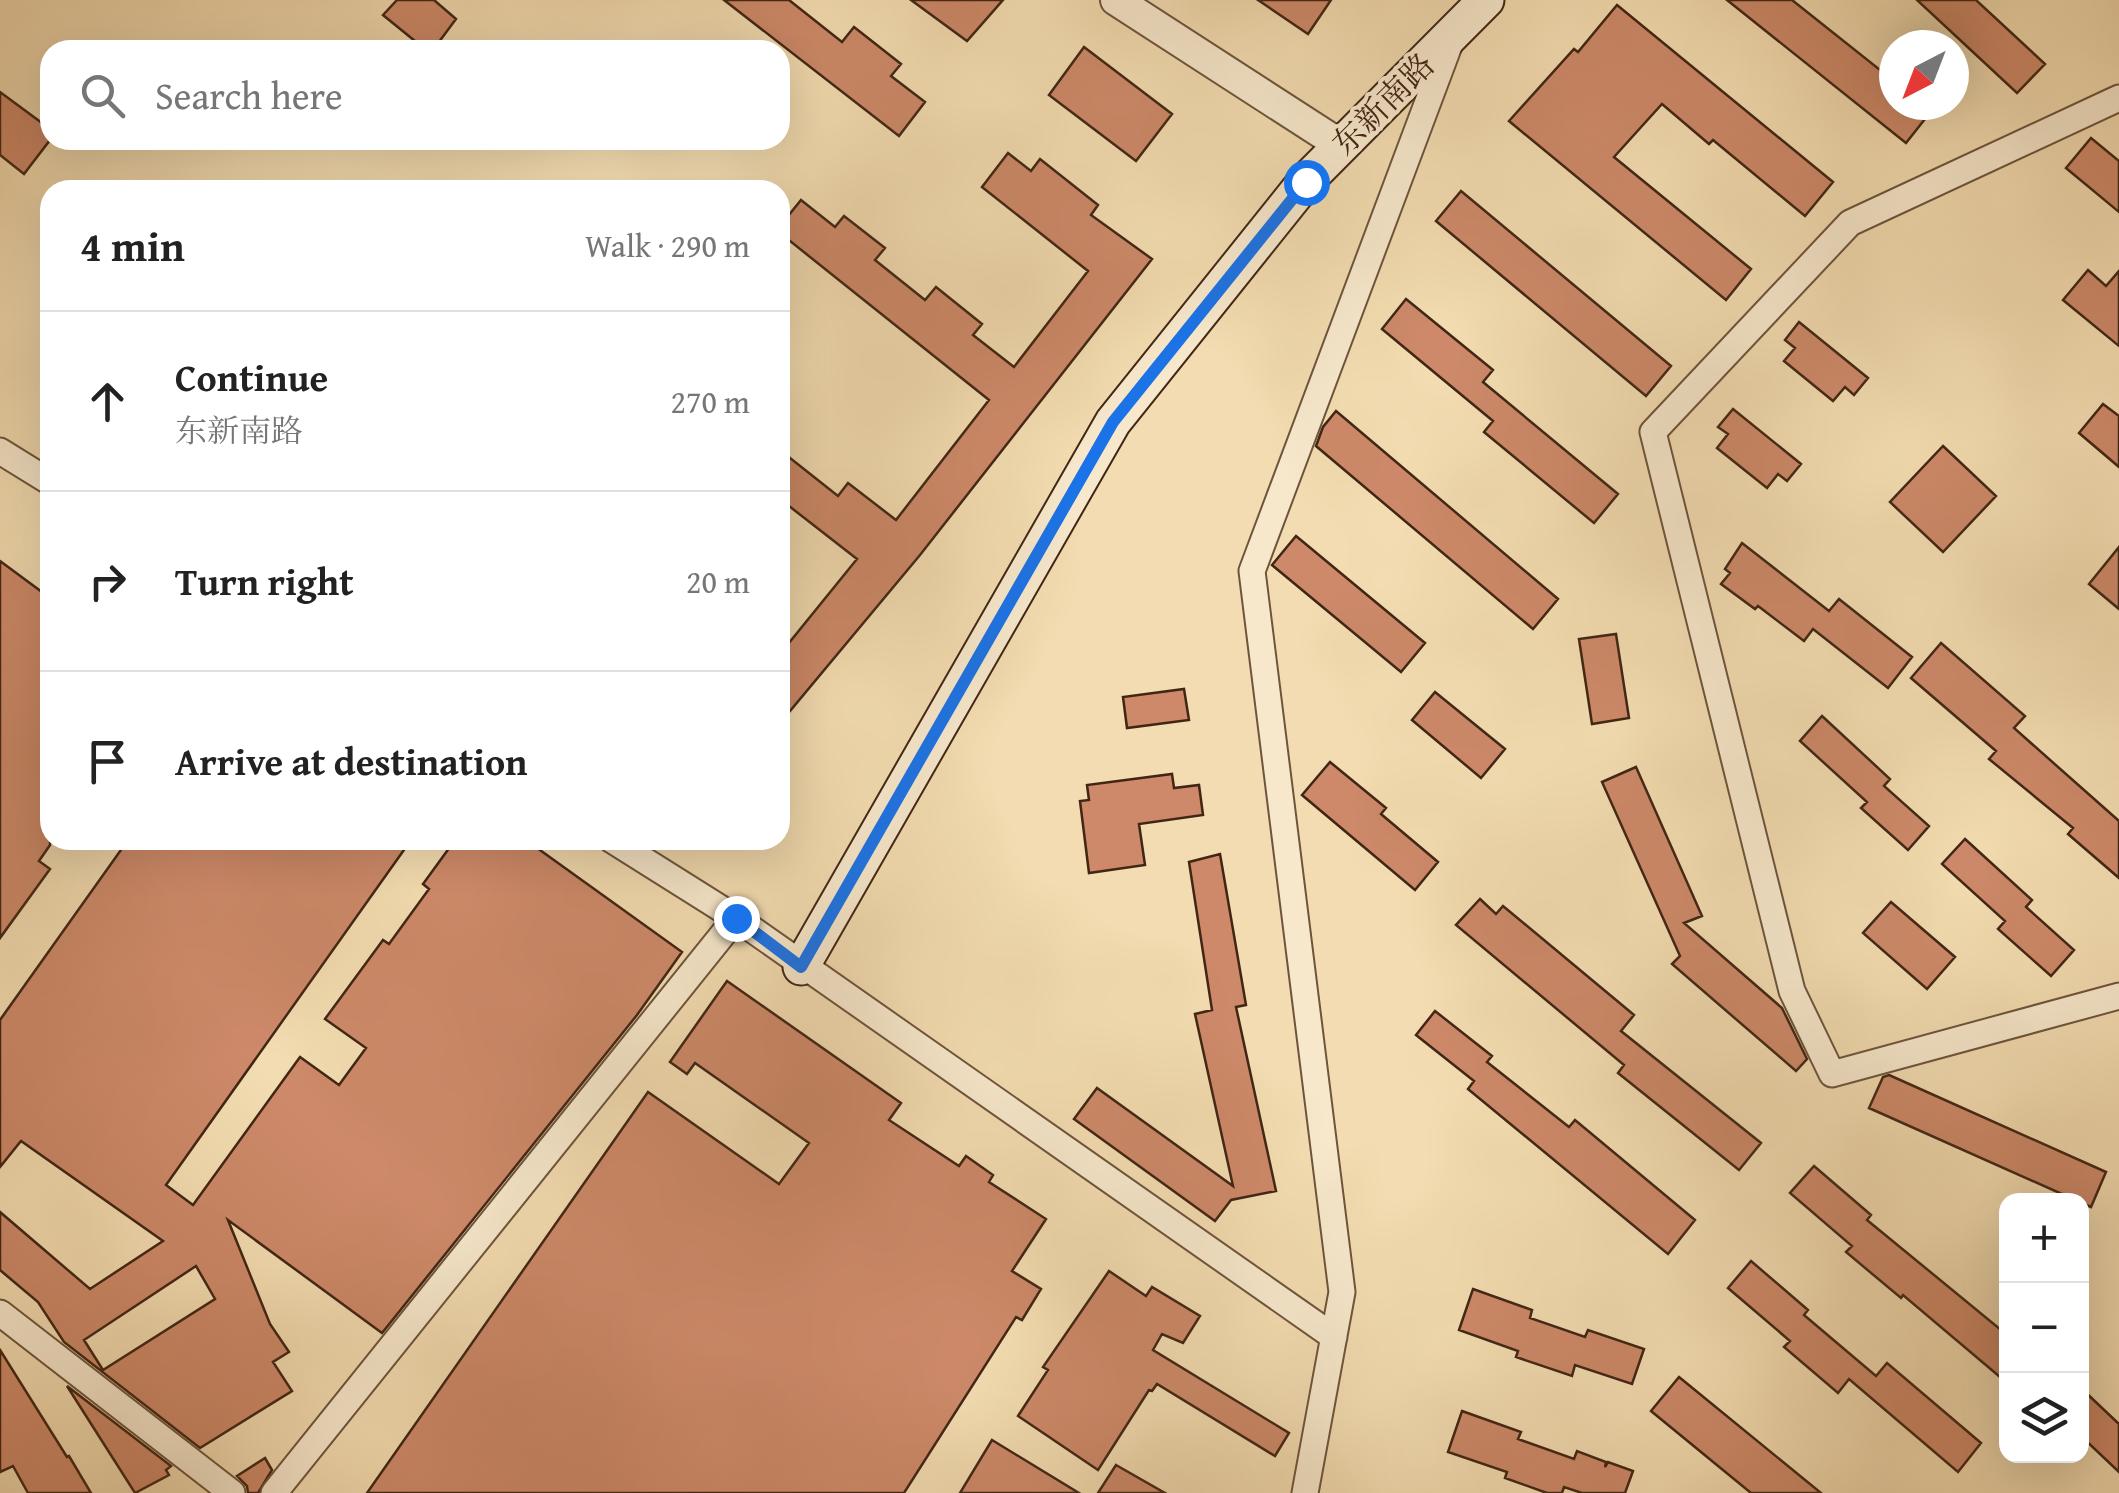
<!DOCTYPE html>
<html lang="en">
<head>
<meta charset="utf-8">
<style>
	body { margin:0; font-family:"Gentium Book Plus","Noto Serif SC",serif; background:#f2f2f2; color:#222 }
	.controls { position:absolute; right:30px; bottom:30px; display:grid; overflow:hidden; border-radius:20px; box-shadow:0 10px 40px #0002 }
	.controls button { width:90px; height:90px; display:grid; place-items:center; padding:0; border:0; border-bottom:2px solid #e0e0e0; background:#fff; color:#222; font:50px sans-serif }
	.compass { position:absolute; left:1879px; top:30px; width:90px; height:90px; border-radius:50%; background:#fff; box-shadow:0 10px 40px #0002; rotate:222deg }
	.stop { position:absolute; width:30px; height:30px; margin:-22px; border:8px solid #1a73e8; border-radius:50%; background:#fff }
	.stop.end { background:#1a73e8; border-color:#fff; box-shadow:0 2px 10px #0008 }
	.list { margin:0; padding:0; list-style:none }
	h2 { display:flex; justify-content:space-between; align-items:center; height:130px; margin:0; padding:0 40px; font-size:42px }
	h2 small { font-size:32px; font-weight:400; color:#767676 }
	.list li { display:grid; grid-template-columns:65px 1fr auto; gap:30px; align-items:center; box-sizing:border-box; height:180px; padding:0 40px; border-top:2px solid #e0e0e0 }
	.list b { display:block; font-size:38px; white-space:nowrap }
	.list p { margin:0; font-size:32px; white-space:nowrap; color:#767676 }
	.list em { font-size:32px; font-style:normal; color:#767676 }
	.icon { flex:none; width:55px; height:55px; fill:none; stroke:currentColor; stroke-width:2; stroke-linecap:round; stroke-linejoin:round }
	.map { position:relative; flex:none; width:2119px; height:1493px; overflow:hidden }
	.search { position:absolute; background:#fff; box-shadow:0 10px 40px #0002; left:40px; top:40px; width:750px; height:110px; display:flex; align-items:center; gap:25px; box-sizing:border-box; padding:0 35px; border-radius:30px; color:#767676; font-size:38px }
	.panel { position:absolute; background:#fff; box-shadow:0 10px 40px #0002; left:40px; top:180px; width:750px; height:670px; border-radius:30px }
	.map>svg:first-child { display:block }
	.building { fill:#cd8969; stroke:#412615; stroke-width:2.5; fill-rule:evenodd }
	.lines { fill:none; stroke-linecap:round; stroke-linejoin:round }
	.minor-casing { stroke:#6e543c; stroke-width:29 }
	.tertiary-casing { stroke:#6e543c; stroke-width:34 }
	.secondary-casing { stroke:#412615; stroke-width:39 }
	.minor { stroke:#f7e8cc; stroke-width:25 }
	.tertiary { stroke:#f7e8cc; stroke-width:30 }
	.secondary { stroke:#f7e8cc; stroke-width:35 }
	.route { stroke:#1a73e8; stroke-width:12 }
	.labels { text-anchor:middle; stroke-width:8; stroke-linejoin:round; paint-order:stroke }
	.street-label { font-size:32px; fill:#412615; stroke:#f7e8cc }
</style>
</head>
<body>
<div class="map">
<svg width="2119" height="1493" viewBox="0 0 2119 1493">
	<rect width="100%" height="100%" fill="#f3dcb1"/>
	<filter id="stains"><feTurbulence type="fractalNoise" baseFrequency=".002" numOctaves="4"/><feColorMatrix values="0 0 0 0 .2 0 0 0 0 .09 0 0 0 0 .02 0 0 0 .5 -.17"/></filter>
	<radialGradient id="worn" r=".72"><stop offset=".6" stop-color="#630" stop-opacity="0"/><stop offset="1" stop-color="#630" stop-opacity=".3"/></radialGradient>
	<path class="building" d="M 397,0 L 434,0 L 456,19 L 433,50 L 426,50 L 383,15 Z
		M 724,0 L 789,0 L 842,42 L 854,27 L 901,64 L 891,76 L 925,102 L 899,136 Z
		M 911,0 L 1003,0 L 967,41 Z
		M 1258,0 L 1331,0 L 1308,34 Z
		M 1727,0 L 1792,0 L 1894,81 L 1894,105 L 1936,105 L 1906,143 Z
		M 1917,0 L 1976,0 L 2045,64 L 2017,93 Z
		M 1617,5 L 1833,182 L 1805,216 L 1713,140 L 1709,144 L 1662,104 L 1614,157 L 1751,269 L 1726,300 L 1509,121 L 1574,49 L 1578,52 Z
		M 1084,47 L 1172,114 L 1136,161 L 1049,95 Z
		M 0,92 L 50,129 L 50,140 L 24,174 L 0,155 Z
		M 2091,138 L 2119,161 L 2119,212 L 2066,168 Z
		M 1008,153 L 1031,171 L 1040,159 L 1098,205 L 1091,215 L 1152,259 L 920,555 L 780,723 L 780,654 L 857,559 L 780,499 L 780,450 L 838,496 L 848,483 L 896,520 L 989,400 L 780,233 L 780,226 L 801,200 L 835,227 L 844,216 L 885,248 L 875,260 L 925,300 L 936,287 L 982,324 L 973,335 L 1014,367 L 1088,271 L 982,187 Z
		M 1461,191 L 1671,366 L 1646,396 L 1436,221 Z
		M 2088,270 L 2106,286 L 2119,271 L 2119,346 L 2063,300 Z
		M 1406,299 L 1493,370 L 1483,382 L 1618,494 L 1594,523 L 1484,432 L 1493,421 L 1382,329 Z
		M 1799,322 L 1868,378 L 1854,395 L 1845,387 L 1833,401 L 1784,361 L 1795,348 L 1785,340 Z
		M 2103,404 L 2119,416 L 2119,467 L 2079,433 Z
		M 1733,409 L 1801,464 L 1787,481 L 1778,474 L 1767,488 L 1717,448 L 1728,434 L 1718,427 Z
		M 1336,411 L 1558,599 L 1533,629 L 1316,446 L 1323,427 Z
		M 1943,446 L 1996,496 L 1943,552 L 1890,502 Z
		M 1296,536 L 1425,643 L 1401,672 L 1272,565 Z
		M 1742,543 L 1829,611 L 1839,599 L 1912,657 L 1888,688 L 1813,629 L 1804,641 L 1758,606 L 1755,609 L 1721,584 L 1730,573 L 1725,569 Z
		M 2119,547 L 2119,609 L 2089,584 Z
		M 0,561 L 50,598 L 50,845 L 39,861 L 50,869 L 0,938 Z
		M 1616,634 L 1629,718 L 1592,724 L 1579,639 Z
		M 1941,643 L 2025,716 L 2014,728 L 2119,821 L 2119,878 L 2068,834 L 2073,828 L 1989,759 L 1996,751 L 1911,678 Z
		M 1184,689 L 1189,720 L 1127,728 L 1123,697 Z
		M 1435,692 L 1505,749 L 1481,778 L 1412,720 Z
		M 1822,716 L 1890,779 L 1884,786 L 1929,826 L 1908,850 L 1861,808 L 1867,802 L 1800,741 Z
		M 1330,762 L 1386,808 L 1381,814 L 1438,862 L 1415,890 L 1302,795 Z
		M 1636,767 L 1702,916 L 1684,923 L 1782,1008 L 1807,1059 L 1796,1071 L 1672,964 L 1680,956 L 1602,782 Z
		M 1172,774 L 1174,788 L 1199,785 L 1203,815 L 1139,824 L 1145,865 L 1089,873 L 1080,801 L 1089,800 L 1087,785 Z
		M 1965,839 L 2032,900 L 2026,907 L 2074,950 L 2051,976 L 1998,929 L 2005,921 L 1942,864 Z
		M 128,840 L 411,840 L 166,1185 L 193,1205 L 300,1057 L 339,1085 L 366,1048 L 325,1019 L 383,940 L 389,944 L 429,889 L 423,884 L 455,840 L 526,840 L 682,952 L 637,1015 L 382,1333 L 228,1220 L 270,1324 L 289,1352 L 273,1362 L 292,1391 L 200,1448 L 64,1342 L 38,1302 L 0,1270 L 0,1212 L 90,1289 L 163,1241 L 21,1141 L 0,1167 L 0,1020 ZM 196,1266 L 215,1299 L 103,1370 L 84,1340 Z
		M 1220,854 L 1246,1005 L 1236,1007 L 1276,1191 L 1231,1200 L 1215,1221 L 1074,1119 L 1097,1088 L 1233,1186 L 1195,1014 L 1212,1010 L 1189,862 Z
		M 1480,899 L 1496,914 L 1503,906 L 1634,1015 L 1621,1031 L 1761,1143 L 1739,1170 L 1618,1073 L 1624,1065 L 1456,925 Z
		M 1891,902 L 1955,957 L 1927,989 L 1863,933 Z
		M 727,981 L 901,1103 L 889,1120 L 959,1166 L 966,1156 L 993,1175 L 989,1182 L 1046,1219 L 1012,1271 L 1041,1289 L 1022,1320 L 1016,1317 L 904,1493 L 367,1493 L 648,1092 L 779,1184 L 809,1143 L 695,1063 L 687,1074 L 670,1062 Z
		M 1435,1011 L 1492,1056 L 1487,1062 L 1569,1127 L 1575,1120 L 1695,1220 L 1668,1254 L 1468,1089 L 1474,1081 L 1416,1035 Z
		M 1889,1075 L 2106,1172 L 2091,1207 L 1869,1108 L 1883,1077 Z
		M 1814,1166 L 1871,1215 L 1867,1220 L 2006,1334 L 2006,1382 L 1903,1295 L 1901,1298 L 1846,1252 L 1852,1246 L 1790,1193 Z
		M 1751,1261 L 1808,1310 L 1804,1315 L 1876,1376 L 1887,1363 L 1981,1443 L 1958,1472 L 1849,1379 L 1838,1393 L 1784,1347 L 1790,1341 L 1728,1288 Z
		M 1109,1271 L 1146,1296 L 1152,1287 L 1200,1316 L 1183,1343 L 1162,1334 L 1153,1350 L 1289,1433 L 1275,1456 L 1157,1384 L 1152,1391 L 1149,1390 L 1098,1470 L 1018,1416 L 1048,1370 L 1043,1367 Z
		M 1473,1289 L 1532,1310 L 1530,1318 L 1585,1337 L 1588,1330 L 1644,1349 L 1632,1384 L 1575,1365 L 1572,1376 L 1516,1357 L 1518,1351 L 1459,1330 Z
		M 0,1350 L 67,1457 L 69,1456 L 91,1493 L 28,1493 L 13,1466 L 0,1472 Z
		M 1679,1377 L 1821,1493 L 1751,1493 L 1651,1411 Z
		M 67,1386 L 171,1466 L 166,1470 L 169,1475 L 135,1493 Z
		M 2082,1389 L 2119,1424 L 2119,1472 L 2082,1437 Z
		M 1462,1411 L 1521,1432 L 1518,1439 L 1574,1459 L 1577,1451 L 1606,1462 L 1605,1467 L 1608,1462 L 1633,1471 L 1625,1493 L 1582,1493 L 1564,1487 L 1562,1493 L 1547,1493 L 1505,1478 L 1507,1472 L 1448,1452 Z
		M 992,1440 L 1079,1493 L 960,1493 Z
		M 265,1458 L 272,1470 L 258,1493 L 248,1493 L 247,1486 L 237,1476 Z
		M 1116,1465 L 1165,1493 L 1098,1493 Z"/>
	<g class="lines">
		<g class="minor-casing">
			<path id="minor" d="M 2119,98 L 1850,223 L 1653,432 L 1792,991 L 1832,1074 L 2119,996
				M 0,451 L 50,482
				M 736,918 L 1334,1337
				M 0,1313 L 232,1493
				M 274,1493 L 736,918 L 612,840
				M 1305,1493 L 1342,1292 L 1252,571 L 1450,43"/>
		</g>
		<g class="tertiary-casing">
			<path id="tertiary" d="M 1116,0 L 1342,146"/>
		</g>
		<g class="secondary-casing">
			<path id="secondary" d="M 801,967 L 1113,422 L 1306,181 L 1486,0"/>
		</g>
		<use href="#minor" class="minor"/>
		<use href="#tertiary" class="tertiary"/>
		<use href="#secondary" class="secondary"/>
	</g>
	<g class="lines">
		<path class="route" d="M 736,918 L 801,967 L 1113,422 L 1306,182"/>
	</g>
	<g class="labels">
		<g class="street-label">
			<text transform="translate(1383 104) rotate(-45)" y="11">东新南路</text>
		</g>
	</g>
	<rect width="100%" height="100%" filter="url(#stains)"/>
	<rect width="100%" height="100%" fill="url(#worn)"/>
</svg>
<div class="controls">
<button>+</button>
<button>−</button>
<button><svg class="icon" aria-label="layers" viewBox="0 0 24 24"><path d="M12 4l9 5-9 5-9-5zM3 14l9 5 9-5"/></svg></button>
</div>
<svg class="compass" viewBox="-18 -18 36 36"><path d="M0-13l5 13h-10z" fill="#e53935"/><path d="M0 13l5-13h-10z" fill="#767676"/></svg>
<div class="stop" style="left:1306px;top:182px"></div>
<div class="stop end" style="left:736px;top:918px"></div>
<div class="search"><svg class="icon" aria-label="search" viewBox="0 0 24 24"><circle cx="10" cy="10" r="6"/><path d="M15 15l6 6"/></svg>Search here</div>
<section class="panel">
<h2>4 min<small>Walk · 290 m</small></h2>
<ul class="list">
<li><svg class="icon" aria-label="ahead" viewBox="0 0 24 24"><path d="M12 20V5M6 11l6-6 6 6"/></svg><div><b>Continue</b><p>东新南路</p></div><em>270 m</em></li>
<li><svg class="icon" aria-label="right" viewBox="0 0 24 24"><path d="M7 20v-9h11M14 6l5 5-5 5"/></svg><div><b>Turn right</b></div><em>20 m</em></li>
<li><svg class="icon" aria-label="arrive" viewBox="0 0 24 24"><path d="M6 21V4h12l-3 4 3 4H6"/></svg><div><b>Arrive at destination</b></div></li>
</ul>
</section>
</div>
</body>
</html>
